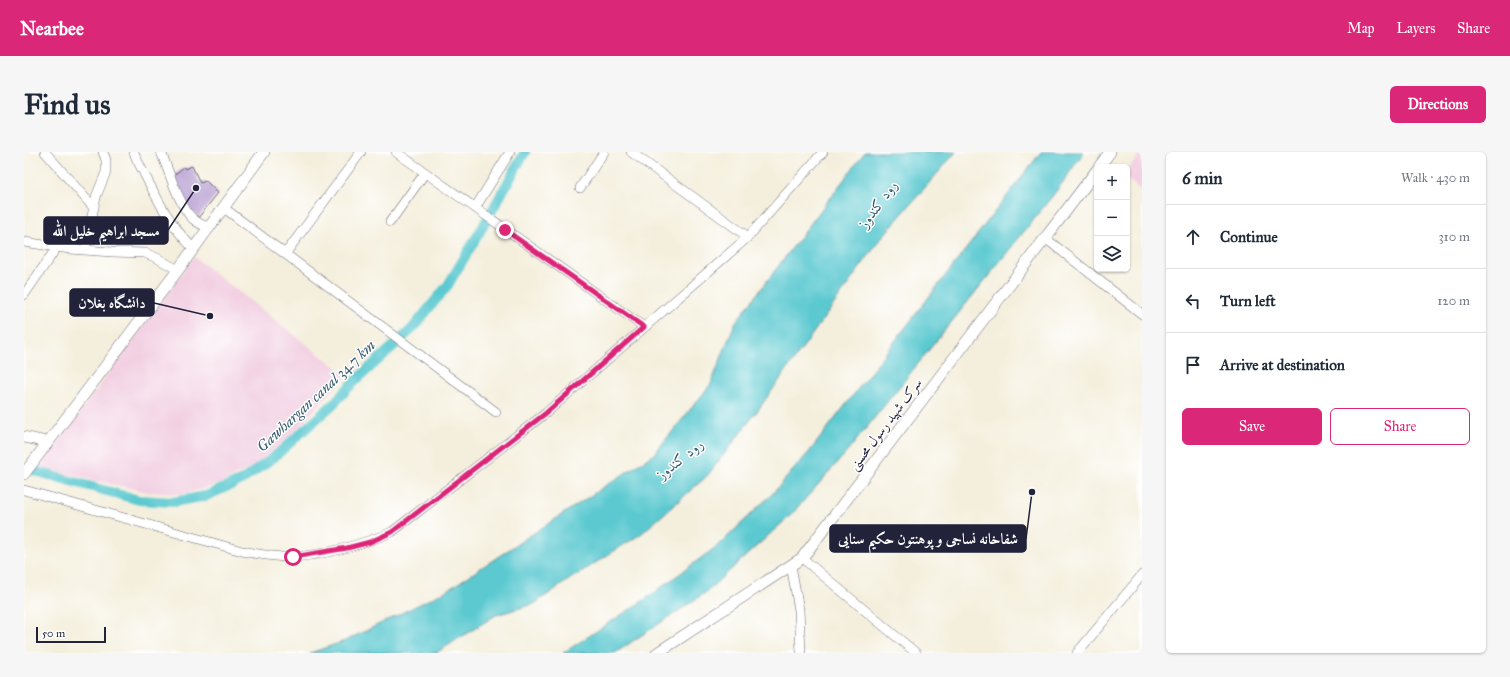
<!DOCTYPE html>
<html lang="en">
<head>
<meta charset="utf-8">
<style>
	body { margin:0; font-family:"IM FELL Great Primer",Amiri,serif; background:#f6f6f7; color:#1f2937 }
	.controls { position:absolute; right:12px; top:12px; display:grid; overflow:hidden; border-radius:6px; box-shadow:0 1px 3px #0004 }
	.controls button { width:36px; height:36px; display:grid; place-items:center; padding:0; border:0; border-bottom:1px solid #e0e1e3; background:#fff; color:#1f2937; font:20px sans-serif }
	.scale { position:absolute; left:12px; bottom:10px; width:70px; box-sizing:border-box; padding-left:4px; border:2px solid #22223b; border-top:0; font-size:11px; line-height:14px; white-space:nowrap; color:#22223b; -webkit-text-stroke:3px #fff; paint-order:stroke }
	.stop { position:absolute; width:12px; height:12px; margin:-9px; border:3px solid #db2777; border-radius:50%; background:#fff }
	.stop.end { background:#db2777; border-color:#fff; box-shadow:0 1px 4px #0008 }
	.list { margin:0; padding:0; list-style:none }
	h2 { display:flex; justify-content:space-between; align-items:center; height:52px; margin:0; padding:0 16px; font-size:17px }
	h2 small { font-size:13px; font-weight:400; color:#747a83 }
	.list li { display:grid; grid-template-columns:26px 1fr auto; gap:12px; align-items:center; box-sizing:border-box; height:64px; padding:0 16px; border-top:1px solid #e0e1e3 }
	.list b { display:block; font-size:15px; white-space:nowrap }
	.list em { font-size:13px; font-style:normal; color:#747a83 }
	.actions { display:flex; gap:8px; padding:12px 16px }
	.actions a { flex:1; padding:9px 0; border:1px solid #db2777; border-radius:6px; text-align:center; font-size:14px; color:#db2777 }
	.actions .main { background:#db2777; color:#fff }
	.icon { flex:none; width:22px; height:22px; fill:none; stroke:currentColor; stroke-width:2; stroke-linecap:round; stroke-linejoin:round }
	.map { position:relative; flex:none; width:1118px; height:501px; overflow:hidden; border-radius:6px }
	header { display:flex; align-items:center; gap:24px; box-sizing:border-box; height:56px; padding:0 20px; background:#db2777; color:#fff }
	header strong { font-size:19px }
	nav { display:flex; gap:22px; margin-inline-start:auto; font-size:14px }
	.intro { display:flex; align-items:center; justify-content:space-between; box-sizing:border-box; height:96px; padding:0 24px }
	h1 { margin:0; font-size:28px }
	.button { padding:10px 18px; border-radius:6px; background:#db2777; color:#fff; font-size:14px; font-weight:700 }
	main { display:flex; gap:24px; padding:0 24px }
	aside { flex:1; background:#fff; border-radius:6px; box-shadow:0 1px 3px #0004 }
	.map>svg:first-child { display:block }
	.built { fill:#f2cfe1 }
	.water { fill:#5bc9d0; stroke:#3e7686 }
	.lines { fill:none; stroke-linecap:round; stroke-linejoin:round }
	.canal { stroke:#5bc9d0; stroke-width:10 }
	.building { fill:#b89fd1 }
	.minor-casing { stroke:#6c6a74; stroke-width:10 }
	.tertiary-casing { stroke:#6c6a74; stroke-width:12 }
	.minor { stroke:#fff; stroke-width:9 }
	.tertiary { stroke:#fff; stroke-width:11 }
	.route { stroke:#db2777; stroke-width:5 }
	.labels { text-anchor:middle; stroke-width:3; stroke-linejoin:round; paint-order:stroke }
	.street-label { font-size:14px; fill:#22223b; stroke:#fff }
	.water-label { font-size:15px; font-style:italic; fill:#365c6f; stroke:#fff }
	.leader { fill:none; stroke:#22223b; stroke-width:1.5 }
	.callout-dot { fill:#22223b; stroke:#fff; stroke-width:1.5 }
	.callout { fill:#22223b; stroke:#22223b; stroke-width:1.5 }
	.callout-label { font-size:15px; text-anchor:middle; font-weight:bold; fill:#fff }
</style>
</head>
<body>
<header>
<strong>Nearbee</strong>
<nav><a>Map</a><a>Layers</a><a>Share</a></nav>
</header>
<div class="intro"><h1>Find us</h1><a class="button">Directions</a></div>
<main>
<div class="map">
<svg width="1118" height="501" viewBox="0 0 1118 501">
	<rect width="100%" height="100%" fill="#fff"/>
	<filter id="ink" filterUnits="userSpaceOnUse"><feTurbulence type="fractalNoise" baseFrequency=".025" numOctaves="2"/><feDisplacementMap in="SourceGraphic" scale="8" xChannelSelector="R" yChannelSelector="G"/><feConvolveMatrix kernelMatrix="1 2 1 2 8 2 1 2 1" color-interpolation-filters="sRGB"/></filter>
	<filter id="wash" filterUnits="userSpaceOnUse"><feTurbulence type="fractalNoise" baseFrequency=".012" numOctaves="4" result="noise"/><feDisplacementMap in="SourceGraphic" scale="16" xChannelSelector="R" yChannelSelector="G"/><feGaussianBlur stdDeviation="0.9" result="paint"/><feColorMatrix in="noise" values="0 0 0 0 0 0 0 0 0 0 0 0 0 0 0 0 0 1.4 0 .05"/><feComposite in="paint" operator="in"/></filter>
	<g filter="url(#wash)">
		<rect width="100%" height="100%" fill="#f4efdd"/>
		<path class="built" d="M 1118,0 L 1118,39 L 1103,27 L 1103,18 Z
			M 170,105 L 322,223 L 276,274 L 234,312 L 195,332 L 159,342 L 123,340 L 60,326 L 15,315 Z"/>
		<path class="water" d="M 841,0 L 932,0 L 858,85 L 734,258 L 683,324 L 617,382 L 546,427 L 510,452 L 472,463 L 412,501 L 286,501 L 321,489 L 422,439 L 630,302 L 687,232 L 711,171 Z
			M 1017,0 L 1060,0 L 1034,37 L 966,122 L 823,300 L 767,363 L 681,441 L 591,501 L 539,501 L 620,448 L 696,392 L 749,341 L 786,299 Z"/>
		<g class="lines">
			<path class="canal" d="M 11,319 L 115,348 L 149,350 L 182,344 L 218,328 L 249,306 L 308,253 L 329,231 L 388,177 L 424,133 L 461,71 L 501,0"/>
		</g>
		<g id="blocks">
			<path class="building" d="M 168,14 L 176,31 L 182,29 L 194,41 L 174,66 L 167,59 L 158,44 L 150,23 L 160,15 L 161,17 Z"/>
		</g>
	</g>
	<g filter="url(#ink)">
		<use href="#blocks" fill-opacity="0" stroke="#6c6a74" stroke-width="1"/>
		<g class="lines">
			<g class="minor-casing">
				<path id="minor" d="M 21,0 L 70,56
					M 110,0 L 113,8 C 130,40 144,72 170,97
					M 137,0 C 144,17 156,56 169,67 C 174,71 180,74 186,76
					M 372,0 L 620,175
					M 607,0 L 724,85 L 799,0
					M 556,36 L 580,0
					M 200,56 L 472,260
					M 451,56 L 486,0
					M 366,70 L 401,21
					M 1021,86 L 1118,162
					M 0,90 L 46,97 L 88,100 L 121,101 L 133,106 L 154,118
					M 61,98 L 72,45 L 82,20 L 82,8 L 79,0
					M 261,102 L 337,0
					M 0,143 L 33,95
					M 0,338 L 218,399 C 235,402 253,406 270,405 C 304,402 337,393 368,380 L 522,261 L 724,85
					M 778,406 L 892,501
					M 767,413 L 775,458 L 777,501
					M 1053,501 L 1118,423"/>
			</g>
			<g class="tertiary-casing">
				<path id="tertiary" d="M 1075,15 L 1086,0
					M 0,285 L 23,290
					M 0,322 L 154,118 L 240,0
					M 633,501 L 778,406 L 1073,18"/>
			</g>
			<use href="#minor" class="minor"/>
			<use href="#tertiary" class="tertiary"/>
		</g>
	</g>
	<g class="lines" filter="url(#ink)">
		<path class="route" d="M 269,405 L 323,396 L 346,390 L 368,380 L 522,261 L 620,175 L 481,78"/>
	</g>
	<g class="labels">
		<g class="street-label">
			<text transform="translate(861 272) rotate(-53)" y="5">سرک شهید رسول محسنی</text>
		</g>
		<g class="water-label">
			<text transform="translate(854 52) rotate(-54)" y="5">رود کندوز</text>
			<text transform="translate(292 244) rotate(-43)" y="5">Gawhargan canal 34.7 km</text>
			<text transform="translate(656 307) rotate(-39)" y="5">رود کندوز</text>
		</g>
	</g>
	<path class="leader" d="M172 36L144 78M186 164L130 151M1008 340L1002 387"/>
	<g class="callout-dot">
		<circle cx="172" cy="36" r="4"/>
		<circle cx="186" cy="164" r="4"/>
		<circle cx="1008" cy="340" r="4"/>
	</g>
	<g class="callout">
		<rect x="20" y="65" width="124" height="27" rx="4"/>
		<rect x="46" y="137" width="84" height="27" rx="4"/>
		<rect x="806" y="373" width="196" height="27" rx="4"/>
	</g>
	<g class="callout-label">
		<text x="82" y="84">مسجد ابراهیم خلیل الله</text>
		<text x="88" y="156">دانشگاه بغلان</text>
		<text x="904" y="392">شفاخانه نساجی و پوهنتون حکیم سنایی</text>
	</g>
</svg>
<div class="controls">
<button>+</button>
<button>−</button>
<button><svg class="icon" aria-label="layers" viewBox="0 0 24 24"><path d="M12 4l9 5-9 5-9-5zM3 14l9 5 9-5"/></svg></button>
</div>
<div class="scale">50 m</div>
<div class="stop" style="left:269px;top:405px"></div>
<div class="stop end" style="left:481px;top:78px"></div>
</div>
<aside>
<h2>6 min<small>Walk · 430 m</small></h2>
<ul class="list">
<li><svg class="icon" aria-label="ahead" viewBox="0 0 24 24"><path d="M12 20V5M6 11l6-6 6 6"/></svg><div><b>Continue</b></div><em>310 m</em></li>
<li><svg class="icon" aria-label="left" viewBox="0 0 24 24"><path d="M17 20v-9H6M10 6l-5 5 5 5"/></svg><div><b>Turn left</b></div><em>120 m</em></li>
<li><svg class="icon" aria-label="arrive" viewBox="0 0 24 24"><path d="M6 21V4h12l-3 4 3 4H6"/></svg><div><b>Arrive at destination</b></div></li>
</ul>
<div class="actions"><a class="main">Save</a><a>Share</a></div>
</aside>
</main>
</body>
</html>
